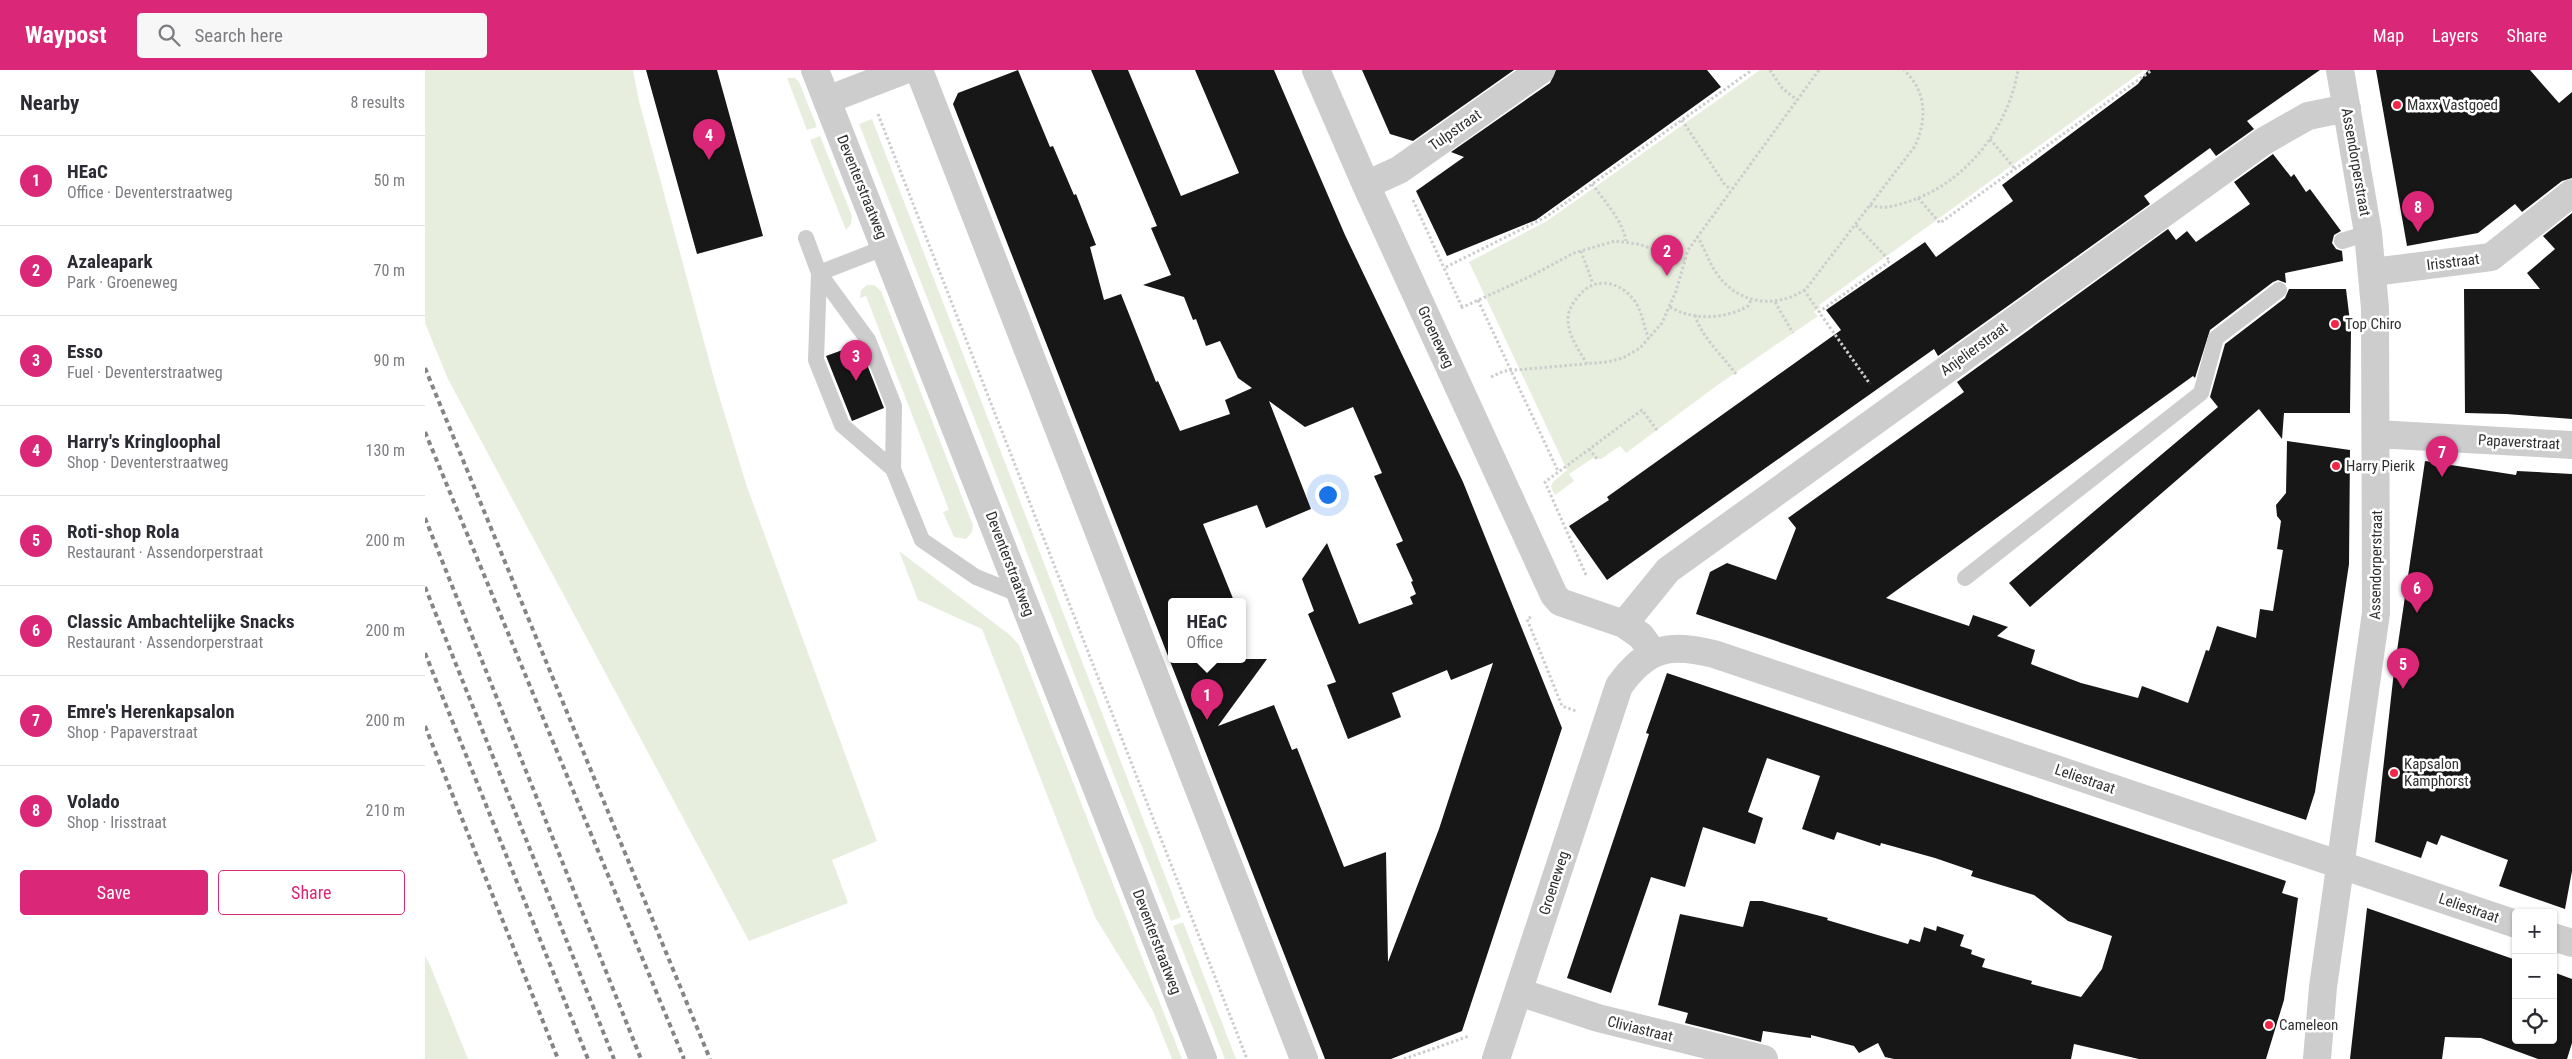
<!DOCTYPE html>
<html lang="en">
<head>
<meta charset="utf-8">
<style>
	body { margin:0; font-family:"Roboto Condensed",sans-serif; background:#f7f7f7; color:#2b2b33 }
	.controls { position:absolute; right:15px; bottom:15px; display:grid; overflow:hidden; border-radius:5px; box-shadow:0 1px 4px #0004 }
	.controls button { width:45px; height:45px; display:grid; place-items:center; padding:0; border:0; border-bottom:1px solid #e1e1e2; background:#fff; color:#2b2b33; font:25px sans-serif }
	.you { position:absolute; left:902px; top:424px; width:18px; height:18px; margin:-12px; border:4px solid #fff; border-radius:50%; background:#1a73e8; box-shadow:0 0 0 8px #1a73e833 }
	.badge { display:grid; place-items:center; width:32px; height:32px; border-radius:50%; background:#db2777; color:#fff; font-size:16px; font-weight:700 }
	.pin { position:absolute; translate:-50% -41px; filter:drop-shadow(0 1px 2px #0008) }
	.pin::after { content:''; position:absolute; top:26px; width:18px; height:15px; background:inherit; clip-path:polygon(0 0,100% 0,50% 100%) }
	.popup { position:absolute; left:743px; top:528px; width:78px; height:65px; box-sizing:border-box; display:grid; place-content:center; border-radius:5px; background:#fff; filter:drop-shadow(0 1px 4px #0005); font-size:16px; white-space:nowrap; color:#7c7c81 }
	.popup b { font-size:19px; color:#2b2b33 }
	.popup::after { content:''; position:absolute; left:50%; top:100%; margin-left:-10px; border:10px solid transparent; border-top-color:#fff }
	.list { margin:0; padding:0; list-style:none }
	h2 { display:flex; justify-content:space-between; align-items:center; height:65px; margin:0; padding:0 20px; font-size:21px }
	h2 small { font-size:16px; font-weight:400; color:#7c7c81 }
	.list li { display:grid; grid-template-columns:32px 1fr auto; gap:15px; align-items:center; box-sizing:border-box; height:90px; padding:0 20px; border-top:1px solid #e1e1e2 }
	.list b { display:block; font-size:19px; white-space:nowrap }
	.list p { margin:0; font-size:16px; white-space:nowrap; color:#7c7c81 }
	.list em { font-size:16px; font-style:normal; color:#7c7c81 }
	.actions { display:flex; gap:10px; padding:15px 20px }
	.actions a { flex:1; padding:11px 0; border:1px solid #db2777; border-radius:5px; text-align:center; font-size:18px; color:#db2777 }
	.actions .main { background:#db2777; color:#fff }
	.icon { flex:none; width:28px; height:28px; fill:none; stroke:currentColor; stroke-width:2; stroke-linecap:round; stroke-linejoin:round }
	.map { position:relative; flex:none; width:2147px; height:989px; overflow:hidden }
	header { display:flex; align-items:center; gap:30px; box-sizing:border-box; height:70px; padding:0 25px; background:#db2777; color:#fff }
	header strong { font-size:24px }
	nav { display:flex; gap:28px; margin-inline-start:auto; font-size:18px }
	.search { width:350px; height:45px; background:#f7f7f7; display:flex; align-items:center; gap:12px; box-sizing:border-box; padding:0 18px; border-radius:5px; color:#7c7c81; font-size:19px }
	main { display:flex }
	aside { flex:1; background:#fff }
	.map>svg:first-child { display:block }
	.green { fill:#e7eedd }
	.building { fill:#171717; fill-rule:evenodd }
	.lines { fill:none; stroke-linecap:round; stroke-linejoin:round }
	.path { stroke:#cdcdcd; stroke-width:3; stroke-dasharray:2.5 2.5; stroke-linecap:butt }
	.service { stroke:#cdcdcd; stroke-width:16 }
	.minor { stroke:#cdcdcd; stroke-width:28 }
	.tertiary { stroke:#cdcdcd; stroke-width:28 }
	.rail { stroke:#858585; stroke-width:4; stroke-dasharray:5 4; stroke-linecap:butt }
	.poi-dot { fill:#f32648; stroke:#fff; stroke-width:2 }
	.labels { text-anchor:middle; stroke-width:5; stroke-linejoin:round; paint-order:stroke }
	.poi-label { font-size:15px; fill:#303030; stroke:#fff; text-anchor:start }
	.street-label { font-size:15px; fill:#303030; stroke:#fff }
</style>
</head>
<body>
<header>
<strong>Waypost</strong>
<div class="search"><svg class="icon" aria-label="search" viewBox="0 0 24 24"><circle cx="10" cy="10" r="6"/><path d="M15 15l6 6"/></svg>Search here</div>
<nav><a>Map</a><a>Layers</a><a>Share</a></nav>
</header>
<main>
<aside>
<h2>Nearby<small>8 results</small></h2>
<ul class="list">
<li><span class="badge">1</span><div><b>HEaC</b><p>Office · Deventerstraatweg</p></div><em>50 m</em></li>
<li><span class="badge">2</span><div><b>Azaleapark</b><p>Park · Groeneweg</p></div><em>70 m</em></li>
<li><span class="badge">3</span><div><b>Esso</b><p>Fuel · Deventerstraatweg</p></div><em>90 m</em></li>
<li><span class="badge">4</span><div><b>Harry's Kringloophal</b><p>Shop · Deventerstraatweg</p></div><em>130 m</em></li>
<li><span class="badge">5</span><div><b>Roti-shop Rola</b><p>Restaurant · Assendorperstraat</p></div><em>200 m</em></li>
<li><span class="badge">6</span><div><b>Classic Ambachtelijke Snacks</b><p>Restaurant · Assendorperstraat</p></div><em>200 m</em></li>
<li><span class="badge">7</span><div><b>Emre's Herenkapsalon</b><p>Shop · Papaverstraat</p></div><em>200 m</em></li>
<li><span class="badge">8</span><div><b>Volado</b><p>Shop · Irisstraat</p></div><em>210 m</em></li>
</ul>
<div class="actions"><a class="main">Save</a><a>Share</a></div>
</aside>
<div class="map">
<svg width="2147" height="989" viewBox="0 0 2147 989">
	<rect width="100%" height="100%" fill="#fff"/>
	<path class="green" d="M 0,0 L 208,0 L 214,31 L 291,316 L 322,417 L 452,771 L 407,790 L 423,833 L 324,871 L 23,309 L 0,253 Z
		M 1335,0 L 1719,0 L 1394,235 L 1396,237 L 1389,242 L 1393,246 L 1294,314 L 1201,383 L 1195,376 L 1176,389 L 1168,388 L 1144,404 L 1149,411 L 1130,425 L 1126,417 L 1128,412 L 1142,400 L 1044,192 L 1122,151 Z
		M 362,8 L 370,8 L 374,12 L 392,57 L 382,60 Z
		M 447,49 L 756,847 L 746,851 L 434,54 Z
		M 395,66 L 427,146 L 426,154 L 421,160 L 385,70 Z
		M 442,215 L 449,215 L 456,221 L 548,455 L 547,462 L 541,469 L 529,467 L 518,442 L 524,440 L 441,226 L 435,228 L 436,220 Z
		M 474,481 L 585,565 L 594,575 L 757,989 L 747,989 L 728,941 L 670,847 L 557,559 L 493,530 Z
		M 758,852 L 811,989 L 800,989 L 748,856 Z
		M 0,886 L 5,895 L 43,989 L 0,989 Z"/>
	<path class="building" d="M 221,0 L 292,0 L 338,166 L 272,184 Z
		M 593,0 L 625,77 L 628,76 L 649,125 L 651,124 L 671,175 L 665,177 L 679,230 L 696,224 L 731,312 L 733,311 L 755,361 L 805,344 L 800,330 L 827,318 L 813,308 L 795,271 L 781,276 L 771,249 L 768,250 L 759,227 L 718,215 L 746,205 L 726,158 L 732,156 L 666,0 L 703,0 L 756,126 L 814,103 L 770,0 L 849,0 L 920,165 L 1038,412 L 1137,658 L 1037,961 L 966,989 L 900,989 L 528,34 L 533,23 ZM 844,331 L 880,357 L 928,337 L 957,403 L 949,406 L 978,471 L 971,474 L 988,511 L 986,512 L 991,524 L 985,527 L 988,534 L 934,554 L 902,473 L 877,509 L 889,541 L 883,544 L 911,612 L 902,615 L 923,669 L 976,647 L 967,623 L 1022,600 L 1026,610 L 1068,593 L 1014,759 L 963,892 L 961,782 L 919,797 L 872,678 L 867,680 L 849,635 L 793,656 L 842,589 L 747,589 L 747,531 L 809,531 L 778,454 L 832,435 L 841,458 L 886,439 Z
		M 937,0 L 1089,0 L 988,71 L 965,64 Z
		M 1131,0 L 1282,0 L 1296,17 L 1111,150 L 1022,186 L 991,121 L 1039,87 L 1026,82 L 1125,13 Z
		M 1723,0 L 1895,0 L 1822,51 L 1829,59 L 1791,86 L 1785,78 L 1719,126 L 1725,134 L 1513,286 L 1509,279 L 1182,510 L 1144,456 L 1184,430 L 1182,427 L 1416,260 L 1401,240 L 1500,172 L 1511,187 L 1588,131 L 1577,115 L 1713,14 Z
		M 1951,0 L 2105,0 L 2134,33 L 2147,22 L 2147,108 L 2137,111 L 2097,142 L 2090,134 L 2053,163 L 1982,176 Z
		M 1848,84 L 1866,107 L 1869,104 L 1881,122 L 1885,119 L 1916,161 L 1909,165 L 1907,173 L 1911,179 L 1917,181 L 1918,191 L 1860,203 L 1861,213 L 1853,210 L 1848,212 L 1785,260 L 1770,308 L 1768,306 L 1461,528 L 1544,556 L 1548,545 L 1583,557 L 1572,566 L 1610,580 L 1606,594 L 1656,613 L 1713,628 L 1717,616 L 1763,633 L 1781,580 L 1784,581 L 1792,556 L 1831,568 L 1835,539 L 1848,541 L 1858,480 L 1852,479 L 1856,451 L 1852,446 L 1851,435 L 1861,423 L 1862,371 L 1925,380 L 1924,494 L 1890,722 L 1881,750 L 1271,544 L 1285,502 L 1302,493 L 1351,510 L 1371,458 L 1363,448 L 1539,322 L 1532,312 L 1743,159 L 1751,170 L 1762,161 L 1771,172 L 1825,134 L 1809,112 Z
		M 2147,143 L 2147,349 L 2081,344 L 2040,343 L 2039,219 L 2115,219 L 2102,203 L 2130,179 L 2118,166 Z
		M 1864,219 L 1921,219 L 1926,260 L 1925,343 L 1859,343 L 1857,369 L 1834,339 L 1605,537 L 1584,513 L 1793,337 L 1785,327 L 1800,274 L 1860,228 Z
		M 434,274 L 459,338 L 427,351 L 401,286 Z
		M 2000,391 L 2091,405 L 2092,401 L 2147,404 L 2147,801 L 2140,839 L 2074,816 L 2083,790 L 2016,765 L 2012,775 L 2002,771 L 1996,788 L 1950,772 L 1969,601 Z
		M 1242,603 L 1861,811 L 1857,823 L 1873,828 L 1859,930 L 1841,989 L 1714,989 L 1649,974 L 1646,989 L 1469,989 L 1460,987 L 1453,973 L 1434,983 L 1429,976 L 1386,965 L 1386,968 L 1338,961 L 1336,972 L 1260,953 L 1263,943 L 1233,935 L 1255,844 L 1318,857 L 1325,831 L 1337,831 L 1403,848 L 1402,850 L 1483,874 L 1485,869 L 1495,872 L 1499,857 L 1511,861 L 1512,856 L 1539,865 L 1535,876 L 1547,880 L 1546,884 L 1560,889 L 1557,897 L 1607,911 L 1606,914 L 1656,927 L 1677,899 L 1687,866 L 1643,851 L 1609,825 L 1546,806 L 1548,801 L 1510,788 L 1456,773 L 1455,776 L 1412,762 L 1409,770 L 1377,759 L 1395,706 L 1342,688 L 1323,742 L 1338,748 L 1330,774 L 1278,757 L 1260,817 L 1226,807 L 1186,923 L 1142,908 L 1224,664 L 1221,663 Z
		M 1942,838 L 2091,890 L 2091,970 L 2128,970 L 2128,902 L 2147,909 L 2147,973 L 2142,989 L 2113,989 L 2056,968 L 2020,967 L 2017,989 L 1925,989 Z"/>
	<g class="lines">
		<path class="path" d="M 1345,0 L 1357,18 L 1372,30
			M 453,44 L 822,989
			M 1257,50 L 1300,115 L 1306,119
			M 1565,69 L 1590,99
			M 1167,114 C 1180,132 1197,149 1201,171
			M 1493,128 L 1515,153 L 1727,0
			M 988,130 L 1019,198
			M 1445,135 C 1457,140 1470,136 1482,132 C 1540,114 1583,59 1593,0
			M 1431,155 L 1465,191 L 1394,242 L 1445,314
			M 1272,166 C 1279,177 1283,190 1290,201 C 1311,234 1350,240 1381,219 L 1490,76 C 1502,49 1502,22 1479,0
			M 1156,181 L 1168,214
			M 1379,220 L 1394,242
			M 1053,230 L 1133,401
			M 1350,232 L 1368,263
			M 1037,237 L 1019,198 L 1121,147 L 1327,0
			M 1245,237 C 1268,251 1301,249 1323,236 L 1326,230
			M 1036,238 L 1108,205 L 1149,183 L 1190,171 L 1213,174 L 1260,190
			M 1270,245 C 1277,268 1297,285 1311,304
			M 1162,294 C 1154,280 1143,266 1143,249 C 1143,241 1147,234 1152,228 C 1168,206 1193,210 1209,230 C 1218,242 1218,256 1224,269
			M 1066,307 L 1079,301 L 1182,292 L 1198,288 L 1215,278 L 1237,253 L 1251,221 L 1263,180 L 1394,0
			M 1164,379 L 1172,389
			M 1161,505 L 1120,412 L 1217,340 L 1232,360
			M 1106,547 L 1102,549 L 1137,636 L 1151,641
			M 979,989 L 1044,966"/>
		<path class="service" d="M 381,168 L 394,203 L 461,177
			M 1917,171 L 1943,163
			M 468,399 L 469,336 L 443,270 L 394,203 L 391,290 L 417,355 L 468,399 L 497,470 L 551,507 L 596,525
			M 1540,508 L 1776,323 L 1791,268 L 1854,220"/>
		<path class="minor" d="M 494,0 L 879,989
			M 891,0 L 941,115 L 1129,525 L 1135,532 L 1199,554 L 1216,566 L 1229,584
			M 402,30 L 480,0
			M 941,115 L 974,100 L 1116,0
			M 1948,202 L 2066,187 L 2147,123
			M 1951,364 L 2147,375
			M 1199,554 L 1243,500 L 1839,71 L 1883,46 L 1922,38
			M 2128,867 L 2147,873
			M 1094,922 L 1173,948 L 1339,989
			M 1071,989 L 1194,616 C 1222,577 1244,573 1289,584 L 2091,854
			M 1892,989 L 1898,917 L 1951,543 L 1950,238 L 1943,163 L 1915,0"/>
		<path class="tertiary" d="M 390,0 L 778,989"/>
		<path class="rail" d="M 0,298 L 285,989
			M 0,362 L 259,989
			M 0,448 L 216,989
			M 0,517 L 189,989
			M 0,583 L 163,989
			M 0,656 L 133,989"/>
	</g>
	<g class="poi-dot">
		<circle cx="1972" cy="35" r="5"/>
		<circle cx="1910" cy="254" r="5"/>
		<circle cx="1911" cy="396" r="5"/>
		<circle cx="1969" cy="703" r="5"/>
		<circle cx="1844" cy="955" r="5"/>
	</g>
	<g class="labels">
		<g class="poi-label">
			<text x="1982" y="40">Maxx Vastgoed</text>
			<text x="1920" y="259">Top Chiro</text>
			<text x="1921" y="401">Harry Pierik</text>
			<text x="1979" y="699">Kapsalon<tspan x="1979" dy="17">Kamphorst</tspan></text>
			<text x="1854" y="960">Cameleon</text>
		</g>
		<g class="street-label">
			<text transform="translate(1030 60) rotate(-35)" y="5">Tulpstraat</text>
			<text transform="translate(1931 92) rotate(80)" y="5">Assendorperstraat</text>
			<text transform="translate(437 117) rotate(68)" y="5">Deventerstraatweg</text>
			<text transform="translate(2028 192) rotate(-7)" y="5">Irisstraat</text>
			<text transform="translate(1011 267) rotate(65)" y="5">Groeneweg</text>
			<text transform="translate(1549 279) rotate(-36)" y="5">Anjelierstraat</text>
			<text transform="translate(2094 372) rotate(3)" y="5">Papaverstraat</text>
			<text transform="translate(585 494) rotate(69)" y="5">Deventerstraatweg</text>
			<text transform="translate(1951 495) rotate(-89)" y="5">Assendorperstraat</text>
			<text transform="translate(1660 709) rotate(19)" y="5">Leliestraat</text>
			<text transform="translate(1129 813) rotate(-72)" y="5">Groeneweg</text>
			<text transform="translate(2044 838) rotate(19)" y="5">Leliestraat</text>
			<text transform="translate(732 872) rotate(69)" y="5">Deventerstraatweg</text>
			<text transform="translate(1215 959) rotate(14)" y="5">Cliviastraat</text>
		</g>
	</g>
</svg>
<div class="controls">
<button>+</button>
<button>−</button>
<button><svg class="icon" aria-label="locate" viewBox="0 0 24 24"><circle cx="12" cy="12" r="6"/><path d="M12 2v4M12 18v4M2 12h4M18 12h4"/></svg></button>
</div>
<div class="you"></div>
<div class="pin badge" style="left:782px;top:650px">1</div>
<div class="popup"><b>HEaC</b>Office</div>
<div class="pin badge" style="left:1242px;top:206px">2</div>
<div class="pin badge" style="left:431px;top:311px">3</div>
<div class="pin badge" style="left:284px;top:90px">4</div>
<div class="pin badge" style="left:1978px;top:619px">5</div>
<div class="pin badge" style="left:1992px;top:543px">6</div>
<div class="pin badge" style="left:2017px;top:407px">7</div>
<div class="pin badge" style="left:1993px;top:162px">8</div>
</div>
</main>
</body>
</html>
